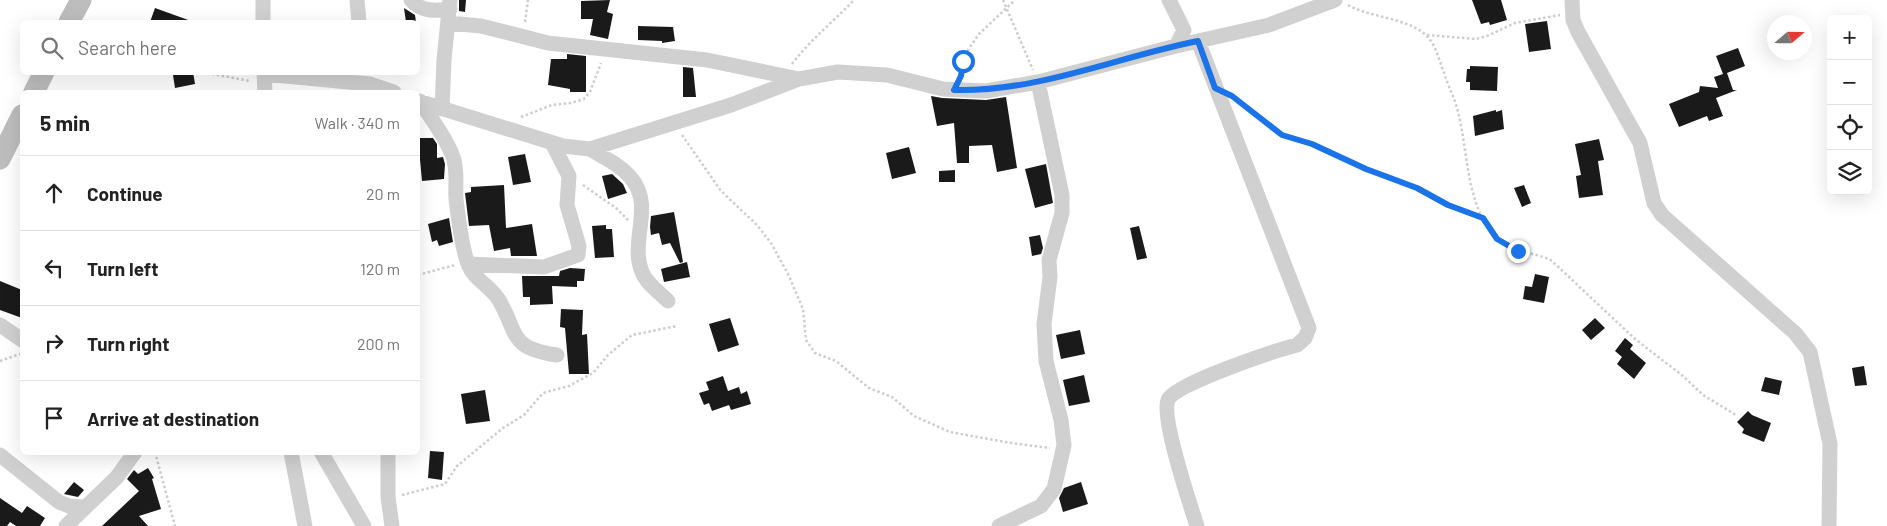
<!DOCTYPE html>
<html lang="en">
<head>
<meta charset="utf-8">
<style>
	body { margin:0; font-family:Barlow,sans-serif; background:#f2f2f2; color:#222 }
	.controls { position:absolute; right:15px; top:15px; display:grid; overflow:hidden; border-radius:8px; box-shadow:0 5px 20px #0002 }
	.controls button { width:45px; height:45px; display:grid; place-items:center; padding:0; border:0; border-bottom:1px solid #e0e0e0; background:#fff; color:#222; font:25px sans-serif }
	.compass { position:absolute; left:1767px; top:15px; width:45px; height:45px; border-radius:50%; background:#fff; box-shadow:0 5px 20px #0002; rotate:70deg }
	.stop { position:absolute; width:15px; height:15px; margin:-11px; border:4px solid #1a73e8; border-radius:50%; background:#fff }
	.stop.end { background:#1a73e8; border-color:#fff; box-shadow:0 1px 5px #0008 }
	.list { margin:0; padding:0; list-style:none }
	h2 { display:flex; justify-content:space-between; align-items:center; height:65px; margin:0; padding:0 20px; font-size:21px }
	h2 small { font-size:16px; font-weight:400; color:#767676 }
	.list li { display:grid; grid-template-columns:32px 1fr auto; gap:15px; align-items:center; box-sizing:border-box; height:75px; padding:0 20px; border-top:1px solid #e0e0e0 }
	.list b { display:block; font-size:19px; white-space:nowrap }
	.list em { font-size:16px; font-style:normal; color:#767676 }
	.icon { flex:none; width:28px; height:28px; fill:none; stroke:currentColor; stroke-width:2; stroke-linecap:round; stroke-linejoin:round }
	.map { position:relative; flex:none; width:1887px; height:526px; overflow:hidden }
	.search { position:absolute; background:#fff; box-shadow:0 5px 20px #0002; left:20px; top:20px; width:400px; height:55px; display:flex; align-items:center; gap:12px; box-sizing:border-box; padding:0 18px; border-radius:8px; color:#767676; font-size:19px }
	.panel { position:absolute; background:#fff; box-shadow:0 5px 20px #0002; left:20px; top:90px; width:400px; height:365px; border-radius:8px }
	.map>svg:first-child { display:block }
	.building { fill:#1a1a1a }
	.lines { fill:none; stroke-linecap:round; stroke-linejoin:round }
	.path { stroke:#cdcdcd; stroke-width:2.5; stroke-dasharray:2.5 2.5; stroke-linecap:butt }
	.minor { stroke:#d0d0d0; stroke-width:15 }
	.secondary { stroke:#bdbdbd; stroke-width:21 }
	.route { stroke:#1a73e8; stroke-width:6 }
</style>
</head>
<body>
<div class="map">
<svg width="1887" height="526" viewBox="0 0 1887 526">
	<rect width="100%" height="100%" fill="#fff"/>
	<path class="building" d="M 459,0 L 466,0 L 465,12 L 459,11 Z
		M 610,0 L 607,12 L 613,14 L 608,39 L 590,35 L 593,19 L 581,19 L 581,1 Z
		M 1472,0 L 1501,0 L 1507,20 L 1490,25 L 1489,22 L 1481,24 Z
		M 155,8 L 191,21 L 191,22 L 150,22 Z
		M 404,8 L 415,15 L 416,22 L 406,22 Z
		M 1547,21 L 1551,49 L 1529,52 L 1525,24 Z
		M 638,26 L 673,27 L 675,41 L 662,43 L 662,41 L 638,40 Z
		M 1738,48 L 1745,66 L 1727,73 L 1733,90 L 1737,90 L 1716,98 L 1723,116 L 1709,121 L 1707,116 L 1679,127 L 1669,104 L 1699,92 L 1700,86 L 1718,88 L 1714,77 L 1723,74 L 1716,56 Z
		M 567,54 L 586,56 L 586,92 L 570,92 L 570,89 L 548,85 L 551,59 L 567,59 Z
		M 1470,66 L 1498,67 L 1497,91 L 1470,90 L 1470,82 L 1466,82 L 1467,69 L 1470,69 Z
		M 683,67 L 693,68 L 696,97 L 683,97 Z
		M 193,72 L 195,84 L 175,88 L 173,75 Z
		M 931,96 L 942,98 L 986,100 L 1006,97 L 1017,168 L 997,172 L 992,145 L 969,146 L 969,163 L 957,163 L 954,123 L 937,126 Z
		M 1496,110 L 1496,112 L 1502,110 L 1504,129 L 1475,136 L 1473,116 Z
		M 418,138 L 433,138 L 437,144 L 437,158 L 443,157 L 445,164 L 444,179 L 422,181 Z
		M 1599,139 L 1604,160 L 1598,161 L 1603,195 L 1579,198 L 1576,176 L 1581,175 L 1575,144 Z
		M 909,147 L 916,173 L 892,179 L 886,153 Z
		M 525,154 L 531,182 L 513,185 L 508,157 Z
		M 1046,164 L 1053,203 L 1035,208 L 1025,169 Z
		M 955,170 L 955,182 L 939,182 L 939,171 Z
		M 612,174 L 623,184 L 627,193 L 608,199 L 602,176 Z
		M 504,185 L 506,228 L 532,224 L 537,256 L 511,256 L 510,248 L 494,251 L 489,225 L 469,226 L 465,193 L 471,192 L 471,187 Z
		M 1524,185 L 1531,203 L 1522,207 L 1514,188 Z
		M 674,212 L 683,262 L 680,263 L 670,243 L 662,245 L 659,233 L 651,235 L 650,227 L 651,216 Z
		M 449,218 L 453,242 L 439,246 L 437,240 L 432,242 L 428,224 Z
		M 606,225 L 606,229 L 612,229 L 614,257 L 595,258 L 592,226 Z
		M 1139,226 L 1147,258 L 1137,260 L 1130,228 Z
		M 1040,235 L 1043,248 L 1041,254 L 1032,256 L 1029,237 Z
		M 687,262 L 690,277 L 664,282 L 661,269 Z
		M 570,268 L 585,269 L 584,281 L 577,281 L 577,287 L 552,286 L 553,304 L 530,305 L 530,297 L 523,297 L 522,276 L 559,276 L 560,271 Z
		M 1535,274 L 1549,277 L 1544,303 L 1523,299 L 1525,286 L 1532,287 Z
		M 0,281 L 22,290 L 22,318 L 0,310 Z
		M 561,309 L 583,310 L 582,335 L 587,334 L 589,374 L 569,374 L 565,328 L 560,327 Z
		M 730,318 L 739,345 L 718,352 L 709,324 Z
		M 1595,318 L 1605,328 L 1591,340 L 1582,330 Z
		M 1080,330 L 1085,354 L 1061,359 L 1056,335 Z
		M 1625,338 L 1633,345 L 1630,349 L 1646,363 L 1634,379 L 1617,364 L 1622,357 L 1615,351 Z
		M 1864,366 L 1867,385 L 1855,386 L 1852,368 Z
		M 1084,375 L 1090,402 L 1069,406 L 1063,380 Z
		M 723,376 L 728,391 L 739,387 L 741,394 L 747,391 L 751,404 L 731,410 L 729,405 L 712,411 L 709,403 L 704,405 L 699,393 L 709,390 L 706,382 Z
		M 1765,377 L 1782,381 L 1779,395 L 1761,391 Z
		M 485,390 L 490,421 L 466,424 L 461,394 Z
		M 1748,411 L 1752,415 L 1771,423 L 1764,442 L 1742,433 L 1744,429 L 1737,422 Z
		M 430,451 L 444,452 L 442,480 L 428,478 Z
		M 148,468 L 154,478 L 152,479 L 161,509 L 139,516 L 148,526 L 102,526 L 139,491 L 127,479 L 134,470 L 138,474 Z
		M 74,482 L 84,490 L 78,497 L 64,494 Z
		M 1081,482 L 1088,504 L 1063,512 L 1059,498 L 1064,488 Z
		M 0,498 L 22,513 L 27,506 L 45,518 L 40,526 L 16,526 L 10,522 L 7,526 L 0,526 Z"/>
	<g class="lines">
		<path class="path" d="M 1003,0 L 1033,70
			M 1348,5 C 1371,18 1405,17 1426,35 C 1436,45 1439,60 1444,73 C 1448,86 1455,98 1458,112 C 1469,155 1465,203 1496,238 C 1510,254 1535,251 1552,261 L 1635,339 L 1683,376 L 1703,395 L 1736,415
			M 525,22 L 528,0
			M 1427,35 L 1476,39 L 1487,36 L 1515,23 L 1560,15
			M 792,64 C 810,40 833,22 854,0
			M 202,72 L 250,81
			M 961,75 L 966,53 L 979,34 L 1015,0
			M 1237,100 L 1282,135 L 1312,144 L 1366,169 L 1417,188 L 1448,205 L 1482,218
			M 521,117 L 552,105 L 571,103 L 584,99 L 590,92 L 601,63
			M 682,135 L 721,191 L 757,225 L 771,243 L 788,274 L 803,309 L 806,340 L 815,353 L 836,361 L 869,388 L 892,397 L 914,416 L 950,432 L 1011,443 L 1050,448
			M 583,185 L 616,208 L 628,220
			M 418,275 L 455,265
			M 0,361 L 20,354
			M 155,452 L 175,526
			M 402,495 L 445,484 L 457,466 L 503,428 L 524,415 L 543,393 L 569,386 L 593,373 L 608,355 L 632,335 L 677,326"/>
		<path class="minor" d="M 263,0 L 263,22
			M 357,0 L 359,22
			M 411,0 C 421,12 436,11 450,9
			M 1169,0 L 1184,30 L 1176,46
			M 1572,0 L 1573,20 L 1578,32 L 1640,143 L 1654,203 L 1662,215 L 1795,333 L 1810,352 L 1830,444 L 1829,526
			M 449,23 L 481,26 L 548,43 L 707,60 L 799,79
			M 264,72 L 265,92
			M 264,74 L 370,84 L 394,92
			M 418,101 L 563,146 L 590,149 L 731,105 L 799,79 L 838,72 L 887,75 L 943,89 L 986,91 L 1038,82 L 1176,46 L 1269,25 L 1335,0
			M 420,101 C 431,119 446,137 453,157 C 458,170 455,185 456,199 C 458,215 462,252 469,266 C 474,279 491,287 499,300 C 519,335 509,348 557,355
			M 442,109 L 444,60 L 450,0
			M 590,149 C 604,158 621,165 631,178 C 655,206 629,241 642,272 C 646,283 659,292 668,301
			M 468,264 L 544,267 L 578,255 L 579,246 L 567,205 L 569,176 L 552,143
			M 0,325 L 22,340
			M 291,452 L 305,526
			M 321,452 L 364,526
			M 388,452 L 388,497 L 392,526
			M 0,455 L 59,502 L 69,506 L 83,507
			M 66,526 L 117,477 L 135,452
			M 999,526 L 1041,506 L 1054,489 L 1062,454 L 1064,445 L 1061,420 L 1046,361 L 1044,324 L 1050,277 L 1049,260 L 1062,213 L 1062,195 L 1038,82
			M 1197,526 C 1190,504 1161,418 1168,400 C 1174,384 1277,350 1297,345 L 1305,338 L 1309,328 L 1198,41"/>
		<path class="secondary" d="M 69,22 L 81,0
			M 34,92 L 44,72
			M 0,159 L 22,115"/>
	</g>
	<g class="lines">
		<path class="route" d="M 963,61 L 961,76 L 954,90 C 1038,92 1117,57 1198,41 L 1215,88 L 1232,96 L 1282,135 L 1312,144 L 1366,169 L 1417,188 L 1448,205 L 1483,218 L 1497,239 L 1518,251"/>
	</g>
</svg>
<div class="controls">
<button>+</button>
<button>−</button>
<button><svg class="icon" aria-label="locate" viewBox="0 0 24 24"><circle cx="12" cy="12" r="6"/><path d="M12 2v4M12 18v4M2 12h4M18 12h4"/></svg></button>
<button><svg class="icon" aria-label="layers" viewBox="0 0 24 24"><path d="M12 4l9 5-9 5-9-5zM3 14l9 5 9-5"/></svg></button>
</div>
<svg class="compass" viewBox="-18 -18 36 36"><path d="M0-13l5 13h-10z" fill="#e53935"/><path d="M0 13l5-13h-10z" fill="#767676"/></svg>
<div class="stop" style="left:963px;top:61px"></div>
<div class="stop end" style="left:1518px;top:251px"></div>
<div class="search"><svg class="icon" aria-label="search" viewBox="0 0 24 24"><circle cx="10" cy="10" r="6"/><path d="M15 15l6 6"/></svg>Search here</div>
<section class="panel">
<h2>5 min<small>Walk · 340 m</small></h2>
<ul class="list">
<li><svg class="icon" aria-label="ahead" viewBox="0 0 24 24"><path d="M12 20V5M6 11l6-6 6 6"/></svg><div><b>Continue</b></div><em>20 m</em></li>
<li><svg class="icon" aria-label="left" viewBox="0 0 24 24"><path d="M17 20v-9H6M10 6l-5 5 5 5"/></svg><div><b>Turn left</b></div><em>120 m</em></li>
<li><svg class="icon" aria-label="right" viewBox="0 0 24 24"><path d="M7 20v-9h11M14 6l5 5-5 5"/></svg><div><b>Turn right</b></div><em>200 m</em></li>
<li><svg class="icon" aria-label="arrive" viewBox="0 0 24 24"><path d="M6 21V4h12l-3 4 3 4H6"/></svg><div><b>Arrive at destination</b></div></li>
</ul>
</section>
</div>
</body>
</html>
